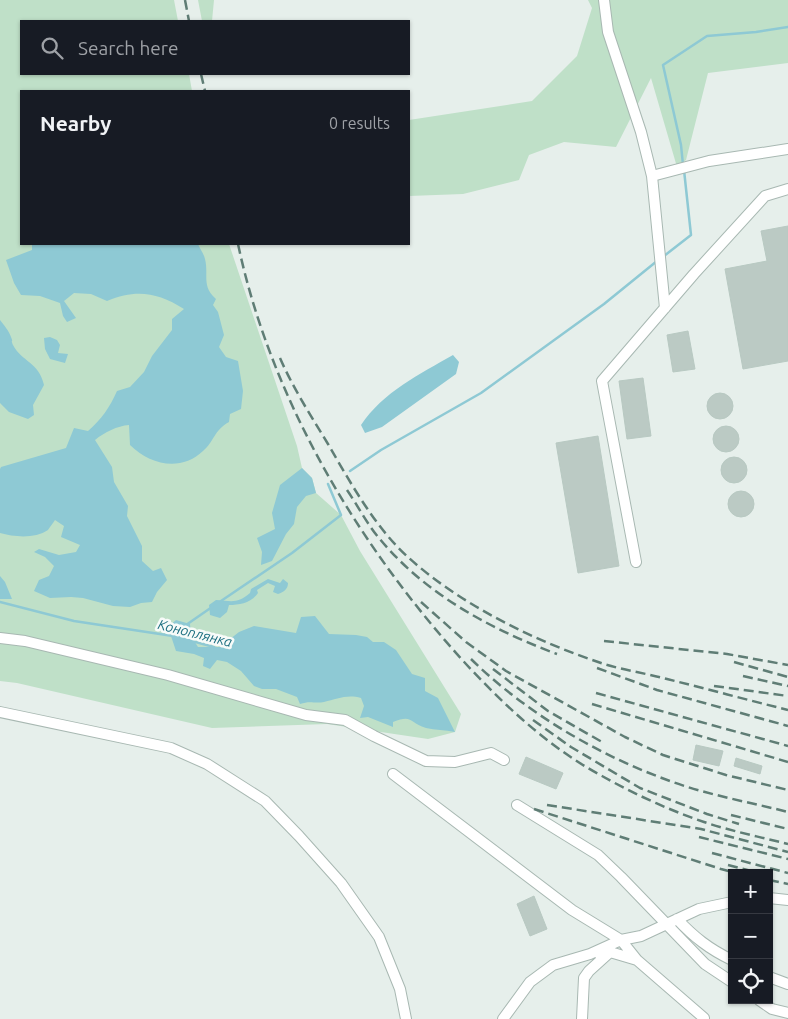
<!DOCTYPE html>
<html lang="en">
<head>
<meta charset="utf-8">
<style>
	body { margin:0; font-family:Ubuntu,sans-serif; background:#242831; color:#f1f3f6 }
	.controls { position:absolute; right:15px; bottom:15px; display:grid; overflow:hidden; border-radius:0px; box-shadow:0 1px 4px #0004 }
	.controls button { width:45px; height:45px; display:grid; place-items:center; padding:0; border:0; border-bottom:1px solid #363941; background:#171b24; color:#f1f3f6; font:25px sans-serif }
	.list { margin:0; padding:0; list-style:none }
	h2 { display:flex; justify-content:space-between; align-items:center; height:65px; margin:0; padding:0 20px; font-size:21px }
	h2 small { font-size:16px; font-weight:400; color:#9ea1a6 }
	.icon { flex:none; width:28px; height:28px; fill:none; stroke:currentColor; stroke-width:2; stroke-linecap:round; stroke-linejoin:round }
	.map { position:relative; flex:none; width:788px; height:1019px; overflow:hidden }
	.search { position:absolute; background:#171b24; box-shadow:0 1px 4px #0004; left:20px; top:20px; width:390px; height:55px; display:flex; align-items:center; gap:12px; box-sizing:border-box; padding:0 18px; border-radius:0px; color:#9ea1a6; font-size:19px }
	.panel { position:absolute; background:#171b24; box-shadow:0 1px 4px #0004; left:20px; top:90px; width:390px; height:155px; border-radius:0px }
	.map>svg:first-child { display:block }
	.green { fill:#bfe0c8 }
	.water { fill:#8ec9d4 }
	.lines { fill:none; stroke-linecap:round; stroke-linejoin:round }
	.stream { stroke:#8ec9d4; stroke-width:2.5 }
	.building { fill:#bbcac4; stroke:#b8c9c2 }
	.minor-casing { stroke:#a8b8b2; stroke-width:12 }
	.minor { stroke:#fff; stroke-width:10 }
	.rail { stroke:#5f7d75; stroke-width:2.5; stroke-dasharray:10 5; stroke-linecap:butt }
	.labels { text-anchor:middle; stroke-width:5; stroke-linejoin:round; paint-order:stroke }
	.water-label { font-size:14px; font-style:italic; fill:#1c6f80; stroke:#f7fbf9 }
</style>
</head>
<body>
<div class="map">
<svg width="788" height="1019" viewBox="0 0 788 1019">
	<rect width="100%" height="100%" fill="#e6efeb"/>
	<path class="green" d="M 0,0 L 174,0 L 178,21 L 21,21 L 21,74 L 189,74 L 192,91 L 21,91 L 21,244 L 229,244 L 297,446 L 302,468 L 312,478 L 316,493 L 341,515 L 360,551 L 461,714 L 455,732 L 428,739 L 327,724 L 212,728 L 17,683 L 0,681 Z
		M 198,0 L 214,0 L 212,21 L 202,21 Z
		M 588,0 L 788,0 L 788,63 L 708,73 L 686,160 L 677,167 L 651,78 L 616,147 L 564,142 L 529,155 L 519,180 L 463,194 L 409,196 L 409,120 L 532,101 L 577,56 L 592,8 Z"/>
	<path class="water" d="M 32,244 L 198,244 C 200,249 204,254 205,259 C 209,275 201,286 216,299 L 213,305 L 218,312 L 224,335 L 219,347 L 226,357 L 238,361 L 243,391 L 241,409 L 230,414 L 229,422 C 214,430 214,442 203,451 C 181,472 150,465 130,445 L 129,425 C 117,426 105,432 95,440 L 112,467 L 114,482 L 128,506 L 127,516 L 142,546 L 142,561 L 153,571 L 161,568 L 167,580 L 157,592 L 152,602 L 141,603 L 130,607 L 113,606 L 83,598 L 71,597 L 50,598 L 34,591 L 39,580 L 49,576 L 54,566 L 45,557 L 34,552 L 39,549 L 59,555 L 76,552 L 80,545 L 61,537 L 64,526 L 55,520 C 53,523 50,527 48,530 C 35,539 14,537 0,533 L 0,469 L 1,467 L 66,448 L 74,428 L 88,431 C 101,420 110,407 117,391 L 130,387 L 144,372 L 152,356 L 172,330 L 172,319 L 184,309 C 157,292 136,289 107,301 L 91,294 L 74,293 L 64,301 L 76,318 L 67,322 L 63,316 L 60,303 L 40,296 L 21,295 L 14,283 L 6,260 L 32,250 Z
		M 0,320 C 4,325 9,331 11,337 C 14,344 10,338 13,345 C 22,362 39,362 44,385 L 33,405 L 34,415 L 28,419 L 9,412 L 0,403 Z
		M 50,337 L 57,340 L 60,345 L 58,353 L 68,354 L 65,363 L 50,359 L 45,349 L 44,338 Z
		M 453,355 L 459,362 L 456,374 L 382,427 L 365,433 L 361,425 C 383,392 420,374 453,355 Z
		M 302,468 L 312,478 L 316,493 L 306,496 L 297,507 L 294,524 L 286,534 L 272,561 L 261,565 L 262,552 L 257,538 L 275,529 L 272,513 L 280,485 Z
		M 0,576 L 5,582 L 12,599 L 0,599 Z
		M 268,579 L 280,583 L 283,579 L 288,583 C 288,589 284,592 278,594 L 273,592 L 275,586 L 268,583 L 257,590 L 258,593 C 251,603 240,605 229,605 L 227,612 L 220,618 L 210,615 L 209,605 L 216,600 C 232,601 237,604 250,593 L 251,589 Z
		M 315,616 L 329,634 L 356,635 L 367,637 L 373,642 L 384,642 L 396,650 L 412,674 L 425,678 L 425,691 L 438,698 L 455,732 C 445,730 435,730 426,728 C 409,723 413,714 393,722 L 393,727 L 368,717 L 360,718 L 364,706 L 361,698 C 347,694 337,699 324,702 C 314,704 311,700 300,704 L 297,697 L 276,689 L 262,689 L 254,686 L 241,671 L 227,662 L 217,660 L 210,669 L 203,666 L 204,658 L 194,654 L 176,651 L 168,627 L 176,620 L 190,624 L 191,636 L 198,647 L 220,647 L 239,632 L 254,626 L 296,633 L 301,617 Z"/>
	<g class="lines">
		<path class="stream" d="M 683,165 L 681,145 L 663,65 L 707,36 L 756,32 L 788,27
			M 664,256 L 691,235 L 684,170
			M 350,471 L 381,450 L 481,393 L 604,304 L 657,261
			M 221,601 L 292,553 L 341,515 L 328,484
			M 0,602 L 74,621 L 173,636
			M 186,625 L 212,607
			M 192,641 L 214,647"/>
	</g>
	<path class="building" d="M 788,226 L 788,361 L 743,369 L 725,269 L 767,261 L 761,231 Z
		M 688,331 L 695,369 L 673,372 L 667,335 Z
		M 643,378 L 651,436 L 627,439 L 619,381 Z
		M707 406a13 13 0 1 1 26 0a13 13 0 1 1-26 0Z
		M713 439a13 13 0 1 1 26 0a13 13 0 1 1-26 0Z
		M 598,436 L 619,566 L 578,573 L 556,443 Z
		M721 470a13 13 0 1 1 26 0a13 13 0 1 1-26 0Z
		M728 504a13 13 0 1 1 26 0a13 13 0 1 1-26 0Z
		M 696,745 L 723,751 L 719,766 L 693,760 Z
		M 526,757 L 563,773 L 556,789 L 519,774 Z
		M 736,758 L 762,766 L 760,774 L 734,766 Z
		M 534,896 L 547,929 L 530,936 L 517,904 Z"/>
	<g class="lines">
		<g class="minor-casing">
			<path id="minor" d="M 604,0 L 608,32 L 641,132 L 652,176 L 665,308
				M 652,176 L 709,161 L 788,149
				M 636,562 L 602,381 L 694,274 L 765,196 L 788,189
				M 0,638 L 25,641 L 168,675 L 306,715 L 345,720 L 374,736 L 426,761 L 455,762 L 491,753 L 504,760
				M 0,712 L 171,748 L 207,764 L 265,801 L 299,836 L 341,883 L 379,937 L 400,989 L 406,1019
				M 393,774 L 572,910 L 621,940 L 637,960
				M 517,805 L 598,855 L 621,877 L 705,964 L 732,982
				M 769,898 L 788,900
				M 677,919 C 694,937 709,949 732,960
				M 598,953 L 610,952 L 637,960 L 704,1018
				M 769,977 L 788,984
				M 759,1000 L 772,1009 L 788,1013
				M 503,1019 L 530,982 L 553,965 L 590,954 L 621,940 L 641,936 L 699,909 L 732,902
				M 582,1019 L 584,978 L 589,971 L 610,952"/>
		</g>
		<use href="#minor" class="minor"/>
		<path class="rail" d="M 185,0 L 189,21
			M 201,74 L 205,91
			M 238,244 C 271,400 359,547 466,664 C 506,707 550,748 602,776 C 634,794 669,810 704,822 C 731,831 760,837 788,844
			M 280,358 C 293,388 311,416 328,444 C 350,482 376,529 409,558 C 461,605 535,641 601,663 C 622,670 645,673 667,679 C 707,689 748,700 788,710
			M 347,490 C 358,506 367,524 379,538 C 425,594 490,629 557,654
			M 421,602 L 466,642 L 506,671 L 625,737 L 663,755 L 726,775 L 788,790
			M 604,641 L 727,654 L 788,665
			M 471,659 C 526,713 598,755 670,781 C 708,795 749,802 788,812
			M 734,662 L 788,677
			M 597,668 L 657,690 L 788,726
			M 493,669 L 548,711 L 602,742
			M 743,676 L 788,686
			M 714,686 L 788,696
			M 596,693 L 788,746
			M 592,704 L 788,762
			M 533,720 L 571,747 L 640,788 L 707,814 L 739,824
			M 547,805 L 701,829 L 788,852
			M 534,809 L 721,869 L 736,873
			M 731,815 L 788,829
			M 699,837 L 788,859
			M 712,853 L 788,873
			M 728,865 L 759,873
			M 769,880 L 788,884"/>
	</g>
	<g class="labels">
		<g class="water-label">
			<text transform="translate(195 633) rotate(14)" y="5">Коноплянка</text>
		</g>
	</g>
</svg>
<div class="controls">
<button>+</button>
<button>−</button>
<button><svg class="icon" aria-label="locate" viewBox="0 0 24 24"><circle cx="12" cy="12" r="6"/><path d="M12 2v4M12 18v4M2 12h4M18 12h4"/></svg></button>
</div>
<div class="search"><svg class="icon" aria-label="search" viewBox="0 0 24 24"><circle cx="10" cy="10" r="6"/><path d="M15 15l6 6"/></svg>Search here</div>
<section class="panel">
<h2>Nearby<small>0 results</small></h2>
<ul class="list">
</ul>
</section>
</div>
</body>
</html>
